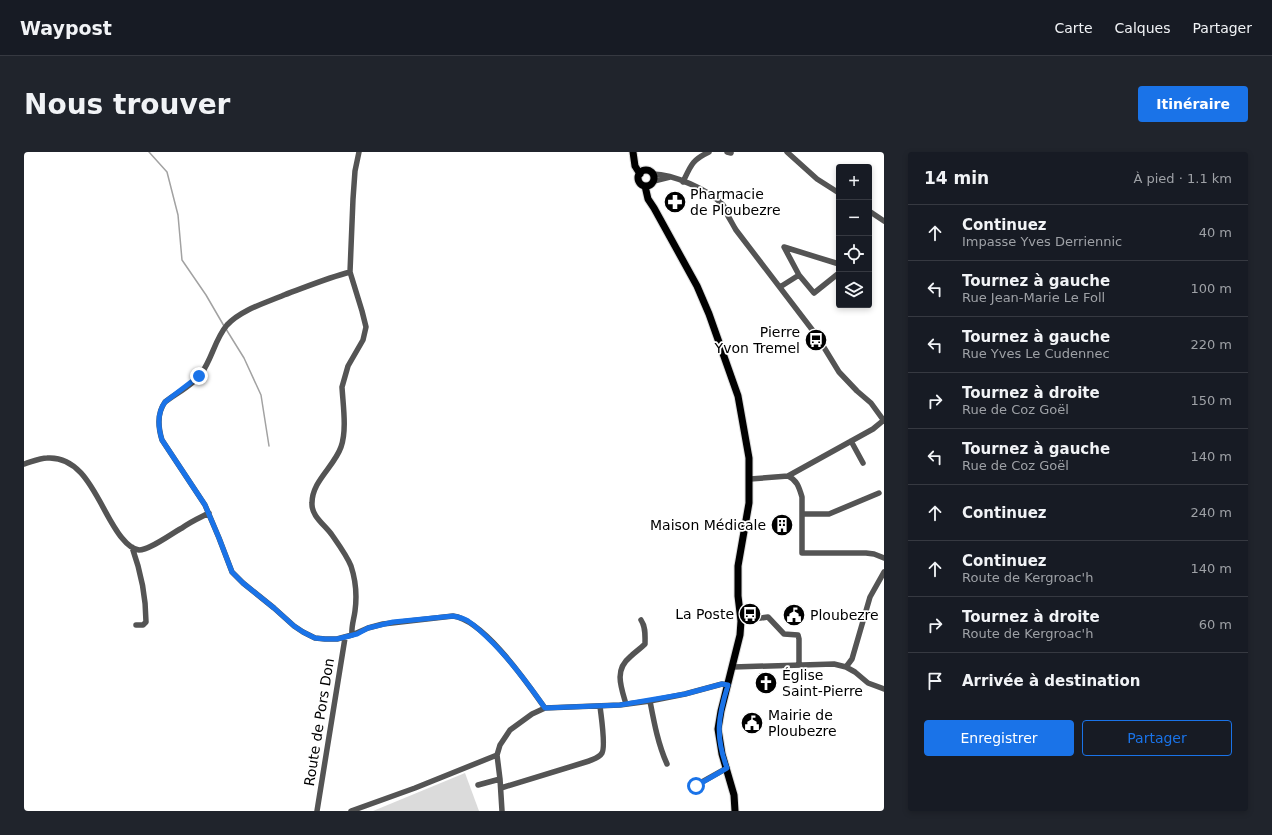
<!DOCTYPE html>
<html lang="fr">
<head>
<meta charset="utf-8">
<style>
	body { margin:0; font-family:"DejaVu Sans",sans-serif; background:#20242c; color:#f1f3f6 }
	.controls { position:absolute; right:12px; top:12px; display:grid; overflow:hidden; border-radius:4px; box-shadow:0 2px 6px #0003 }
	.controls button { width:36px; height:36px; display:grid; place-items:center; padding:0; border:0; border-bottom:1px solid #363941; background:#171b24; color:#f1f3f6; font:20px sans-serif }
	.stop { position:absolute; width:12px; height:12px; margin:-9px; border:3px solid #1a73e8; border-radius:50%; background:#fff }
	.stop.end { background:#1a73e8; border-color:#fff; box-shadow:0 1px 4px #0008 }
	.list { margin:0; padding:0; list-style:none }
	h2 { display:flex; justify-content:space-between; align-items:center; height:52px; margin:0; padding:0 16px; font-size:17px }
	h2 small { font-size:13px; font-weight:400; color:#9ea1a6 }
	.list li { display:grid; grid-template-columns:26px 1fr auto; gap:12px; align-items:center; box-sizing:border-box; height:56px; padding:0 16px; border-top:1px solid #363941 }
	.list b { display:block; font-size:15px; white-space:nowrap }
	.list p { margin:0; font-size:13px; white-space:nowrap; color:#9ea1a6 }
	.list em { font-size:13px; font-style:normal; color:#9ea1a6 }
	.actions { display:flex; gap:8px; padding:12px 16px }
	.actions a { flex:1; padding:9px 0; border:1px solid #1a73e8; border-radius:4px; text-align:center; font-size:14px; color:#1a73e8 }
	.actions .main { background:#1a73e8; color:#fff }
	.icon { flex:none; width:22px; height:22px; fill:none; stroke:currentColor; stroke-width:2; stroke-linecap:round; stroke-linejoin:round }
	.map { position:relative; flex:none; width:860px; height:659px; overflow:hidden; border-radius:4px }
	header { display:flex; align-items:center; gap:24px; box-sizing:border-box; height:56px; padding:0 20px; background:#171b24; border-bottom:1px solid #363941 }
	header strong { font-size:19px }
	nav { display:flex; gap:22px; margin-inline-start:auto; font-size:14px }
	.intro { display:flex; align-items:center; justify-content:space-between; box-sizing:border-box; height:96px; padding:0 24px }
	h1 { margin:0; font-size:28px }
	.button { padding:10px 18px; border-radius:4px; background:#1a73e8; color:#fff; font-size:14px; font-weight:700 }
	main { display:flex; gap:24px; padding:0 24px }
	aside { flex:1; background:#171b24; border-radius:4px; box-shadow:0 2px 6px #0003 }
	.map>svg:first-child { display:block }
	.green { fill:#dbdbdb }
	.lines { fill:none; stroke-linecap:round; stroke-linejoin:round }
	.stream { stroke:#a2a2a2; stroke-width:1.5 }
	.major-casing { stroke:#dbdbdb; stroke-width:9 }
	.minor { stroke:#545454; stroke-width:5.5 }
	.major { stroke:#000; stroke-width:7 }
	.route { stroke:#1a73e8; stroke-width:5 }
	.labels { text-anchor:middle; stroke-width:3.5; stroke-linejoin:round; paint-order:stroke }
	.poi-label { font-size:14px; fill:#000; stroke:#fff; text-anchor:start }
	.street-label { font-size:14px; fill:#000; stroke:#fff }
</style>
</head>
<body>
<header>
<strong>Waypost</strong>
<nav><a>Carte</a><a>Calques</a><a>Partager</a></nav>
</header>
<div class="intro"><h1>Nous trouver</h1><a class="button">Itinéraire</a></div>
<main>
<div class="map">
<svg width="860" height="659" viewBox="0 0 860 659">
	<rect width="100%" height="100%" fill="#fff"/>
	<path class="green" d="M 441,621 L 455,659 L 349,659 Z"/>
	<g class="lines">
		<path class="stream" d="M 125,0 L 143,20 L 154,63 L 158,108 L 182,143 L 200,174
			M 202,177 L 220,206 L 237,243 L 245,294"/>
		<g class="major-casing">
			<path id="major" d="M 609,0 L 611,14 L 616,22
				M614 26a8 8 0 1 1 16 0a8 8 0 1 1-16 0Z
				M 621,34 L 624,47 L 630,56 L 673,134 L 685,162 L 714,244 L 725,306 L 725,351 L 714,414 L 714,444 L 717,469 L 716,483 L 697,559 L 694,577 L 698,602 L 710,643 L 711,659"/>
		</g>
		<path class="minor" d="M 703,0 L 707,1
			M 763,0 L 793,27 L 815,41
			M 629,22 C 649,22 685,38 699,53 C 702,56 702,61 704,64 C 707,69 709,73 712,78 L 793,184 L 815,220 L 833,239 L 847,251 L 860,269
			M 630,29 L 646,25
			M 659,30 C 667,13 668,8 685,0
			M 845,59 L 860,69
			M 815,112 L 760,95 L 775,123 L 790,141 L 815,121
			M 326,120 C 303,126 282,135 260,143 C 241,151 217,158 203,173 C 191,187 188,207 177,222 C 169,233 151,242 141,250 C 133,261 134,275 138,288 L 181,353 L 195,386 L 208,420 L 219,431 L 250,456 L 270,474 L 279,480 L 291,486 L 301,487 L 313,487 L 328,483 L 344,476 L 359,472 L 429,464 C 460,468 503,531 521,556
			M 756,135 L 775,123
			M 827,289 L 839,311
			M 0,312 C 7,310 16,306 23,306 C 64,303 76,360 98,386 C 102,391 108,397 115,398 C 126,398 148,381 158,376 C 166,370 175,366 185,361
			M 764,324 C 773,328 775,335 778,345 L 778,401 L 842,401 L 850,402 L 860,406
			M 726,327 L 764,324 L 849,277 L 860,268
			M 778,362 L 805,362 L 855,341
			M 108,395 C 117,420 122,444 122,470 L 119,473 L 112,473
			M 717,469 L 744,465 L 760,482 L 774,483 L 775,487 L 775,512
			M 328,483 C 327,475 330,467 331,459 C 333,444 332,429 327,414 C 323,404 315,393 308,383 C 301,373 287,364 288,351 C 288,329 310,315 317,295 C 323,278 319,253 318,235 L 324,214 L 339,188 L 342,175 L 338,159 L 326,120 L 329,47 L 331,19 L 335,0
			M 709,515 L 810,512 L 822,515 L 831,520 L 844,531 L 860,537
			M 822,515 L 828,507 L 846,445 L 860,420
			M 626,549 C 630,570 634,592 643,612
			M 602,552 C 597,535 590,518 606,505 C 611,500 616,497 621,492 C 621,484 622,475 617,468
			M 454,633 L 476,627
			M 669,635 L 703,616
			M 477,636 L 565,609 C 569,607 575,606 578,601 C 582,594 577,564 576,554
			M 293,659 L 321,486
			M 327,659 L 391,636 L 473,603
			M 478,659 L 476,627 L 473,603 L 476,593 L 486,578 L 508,562 L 521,556 L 596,553 L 626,549 L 661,542 L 698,532 L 704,533"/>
		<use href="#major" class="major"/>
	</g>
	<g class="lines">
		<path class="route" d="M 175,224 L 141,250 C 133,261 134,275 138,288 L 181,353 L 195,386 L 208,420 L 219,431 L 250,456 L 270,474 L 279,480 L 291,486 L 301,487 L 313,487 L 333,482 L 344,476 L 369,470 L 429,464 C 434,465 439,466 444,469 C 453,475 461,483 469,491 C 489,511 505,533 521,556 L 596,553 L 661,542 L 698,532 L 704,533 C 694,565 691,584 703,616 L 672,634"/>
	</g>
	<defs>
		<g id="pharmacy-disc" transform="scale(1.15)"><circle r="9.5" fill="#000" stroke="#fff"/><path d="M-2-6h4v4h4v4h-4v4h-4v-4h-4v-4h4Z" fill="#fff"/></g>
		<g id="bus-disc" transform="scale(1.15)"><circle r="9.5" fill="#000" stroke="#fff"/><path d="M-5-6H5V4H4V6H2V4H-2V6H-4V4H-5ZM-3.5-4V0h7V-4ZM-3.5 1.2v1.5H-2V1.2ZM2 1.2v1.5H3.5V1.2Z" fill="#fff"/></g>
		<g id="building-disc" transform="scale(1.15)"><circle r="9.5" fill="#000" stroke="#fff"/><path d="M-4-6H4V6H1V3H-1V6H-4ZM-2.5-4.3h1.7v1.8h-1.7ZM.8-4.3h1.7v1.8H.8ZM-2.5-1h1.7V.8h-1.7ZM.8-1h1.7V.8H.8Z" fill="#fff"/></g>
		<g id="civic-disc" transform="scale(1.15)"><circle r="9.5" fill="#000" stroke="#fff"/><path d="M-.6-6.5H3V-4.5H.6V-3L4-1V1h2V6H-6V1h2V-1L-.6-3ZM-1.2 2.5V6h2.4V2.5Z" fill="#fff"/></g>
		<g id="church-disc" transform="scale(1.15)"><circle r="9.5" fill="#000" stroke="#fff"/><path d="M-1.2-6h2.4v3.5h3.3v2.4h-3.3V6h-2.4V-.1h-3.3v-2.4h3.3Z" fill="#fff"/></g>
	</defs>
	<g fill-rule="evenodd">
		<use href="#pharmacy-disc" x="651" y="50"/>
		<use href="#bus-disc" x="792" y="188"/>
		<use href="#building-disc" x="758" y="373"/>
		<use href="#bus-disc" x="726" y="462"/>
		<use href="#civic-disc" x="770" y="463"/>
		<use href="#church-disc" x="742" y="531"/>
		<use href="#civic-disc" x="728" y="571"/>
	</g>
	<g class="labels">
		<g class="poi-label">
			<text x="666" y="47">Pharmacie<tspan x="666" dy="16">de Ploubezre</tspan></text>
			<text x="776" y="185" text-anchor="end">Pierre<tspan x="776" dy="16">Yvon Tremel</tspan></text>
			<text x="742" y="378" text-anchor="end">Maison Médicale</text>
			<text x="710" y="467" text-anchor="end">La Poste</text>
			<text x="786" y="468">Ploubezre</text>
			<text x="758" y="528">Église<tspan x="758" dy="16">Saint-Pierre</tspan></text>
			<text x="744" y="568">Mairie de<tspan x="744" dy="16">Ploubezre</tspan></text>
		</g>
		<g class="street-label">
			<text transform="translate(295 570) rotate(-81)" y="5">Route de Pors Don</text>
		</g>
	</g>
</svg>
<div class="controls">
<button>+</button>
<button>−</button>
<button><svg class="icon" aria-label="locate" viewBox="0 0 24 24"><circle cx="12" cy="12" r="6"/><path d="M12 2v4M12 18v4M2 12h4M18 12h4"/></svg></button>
<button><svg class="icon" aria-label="layers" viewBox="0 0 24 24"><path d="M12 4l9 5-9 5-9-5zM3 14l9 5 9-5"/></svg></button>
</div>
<div class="stop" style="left:672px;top:634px"></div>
<div class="stop end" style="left:175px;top:224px"></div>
</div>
<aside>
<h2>14 min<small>À pied · 1.1 km</small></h2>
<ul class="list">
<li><svg class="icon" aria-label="ahead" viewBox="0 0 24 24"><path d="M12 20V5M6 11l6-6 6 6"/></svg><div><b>Continuez</b><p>Impasse Yves Derriennic</p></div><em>40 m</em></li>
<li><svg class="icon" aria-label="left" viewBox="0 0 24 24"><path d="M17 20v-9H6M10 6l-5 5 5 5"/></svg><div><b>Tournez à gauche</b><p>Rue Jean-Marie Le Foll</p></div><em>100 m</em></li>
<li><svg class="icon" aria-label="left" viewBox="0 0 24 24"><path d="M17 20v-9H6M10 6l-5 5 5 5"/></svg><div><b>Tournez à gauche</b><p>Rue Yves Le Cudennec</p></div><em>220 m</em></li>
<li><svg class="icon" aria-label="right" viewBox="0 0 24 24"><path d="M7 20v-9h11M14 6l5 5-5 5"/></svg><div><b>Tournez à droite</b><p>Rue de Coz Goël</p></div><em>150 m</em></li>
<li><svg class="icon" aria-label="left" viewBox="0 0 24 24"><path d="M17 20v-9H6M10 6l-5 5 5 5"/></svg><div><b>Tournez à gauche</b><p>Rue de Coz Goël</p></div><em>140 m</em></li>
<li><svg class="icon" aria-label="ahead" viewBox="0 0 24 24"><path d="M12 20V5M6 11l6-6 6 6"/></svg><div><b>Continuez</b></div><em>240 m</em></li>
<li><svg class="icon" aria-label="ahead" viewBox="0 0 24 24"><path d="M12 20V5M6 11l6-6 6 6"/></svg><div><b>Continuez</b><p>Route de Kergroac'h</p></div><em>140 m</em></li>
<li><svg class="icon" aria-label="right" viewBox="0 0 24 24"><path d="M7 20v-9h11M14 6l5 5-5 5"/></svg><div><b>Tournez à droite</b><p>Route de Kergroac'h</p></div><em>60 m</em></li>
<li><svg class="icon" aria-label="arrive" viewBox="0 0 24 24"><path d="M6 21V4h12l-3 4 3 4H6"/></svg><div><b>Arrivée à destination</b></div></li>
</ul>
<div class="actions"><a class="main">Enregistrer</a><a>Partager</a></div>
</aside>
</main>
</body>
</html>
